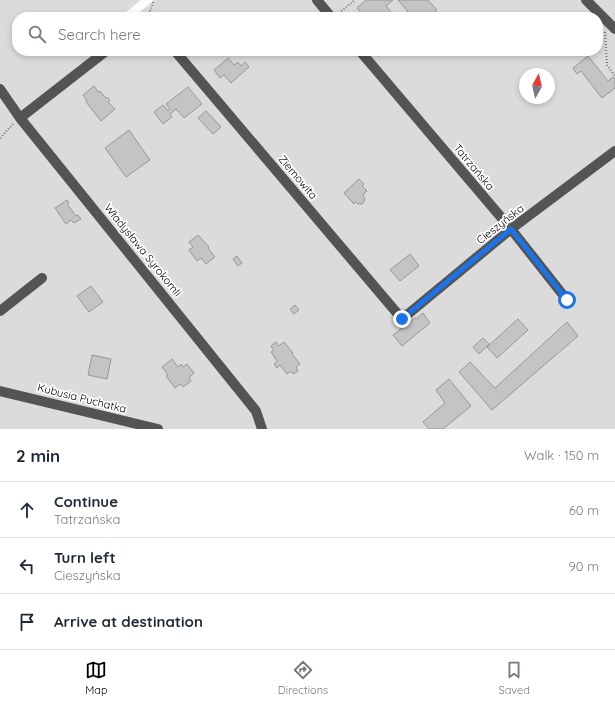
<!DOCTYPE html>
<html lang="en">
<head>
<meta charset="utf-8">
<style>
	body { margin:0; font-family:Quicksand,sans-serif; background:#f2f2f3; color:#1f2937 }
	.compass { position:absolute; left:519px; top:68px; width:36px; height:36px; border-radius:50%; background:#fff; box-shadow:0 2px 6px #0003; rotate:8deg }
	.stop { position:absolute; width:12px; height:12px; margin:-9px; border:3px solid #1a73e8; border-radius:50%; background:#fff }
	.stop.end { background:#1a73e8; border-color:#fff; box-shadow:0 1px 4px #0008 }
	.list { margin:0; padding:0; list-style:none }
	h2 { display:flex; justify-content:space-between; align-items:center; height:52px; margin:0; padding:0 16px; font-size:17px }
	h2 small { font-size:13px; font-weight:400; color:#747a83 }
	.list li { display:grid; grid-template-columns:26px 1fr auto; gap:12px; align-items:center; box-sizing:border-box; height:56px; padding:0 16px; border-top:1px solid #e0e1e3 }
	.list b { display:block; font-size:15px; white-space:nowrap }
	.list p { margin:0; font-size:13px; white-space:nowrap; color:#747a83 }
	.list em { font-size:13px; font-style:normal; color:#747a83 }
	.icon { flex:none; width:22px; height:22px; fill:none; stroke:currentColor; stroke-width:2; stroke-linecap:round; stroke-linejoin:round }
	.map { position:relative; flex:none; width:615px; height:429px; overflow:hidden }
	.search { position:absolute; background:#fff; box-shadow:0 2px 6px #0003; left:12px; right:12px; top:12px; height:44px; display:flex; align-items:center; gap:10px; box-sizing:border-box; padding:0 14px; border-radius:16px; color:#747a83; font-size:15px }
	.sheet { height:220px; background:#fff }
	nav { display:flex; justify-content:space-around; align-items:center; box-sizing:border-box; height:56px; border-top:1px solid #e0e1e3; background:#fff; font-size:11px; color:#747a83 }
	nav a { display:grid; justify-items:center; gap:2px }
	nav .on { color:#000 }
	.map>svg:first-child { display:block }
	.green { fill:#dbdbdb; fill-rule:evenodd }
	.building { fill:#c4c4c4; stroke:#989898 }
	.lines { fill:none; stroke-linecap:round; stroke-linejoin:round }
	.path { stroke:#767676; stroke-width:2; stroke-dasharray:1 2; stroke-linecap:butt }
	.minor { stroke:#545454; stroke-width:10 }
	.route { stroke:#1a73e8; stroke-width:5 }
	.labels { text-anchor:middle; stroke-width:3.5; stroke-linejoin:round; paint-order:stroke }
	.street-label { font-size:11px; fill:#000; stroke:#fff }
</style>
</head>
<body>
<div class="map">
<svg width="615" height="429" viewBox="0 0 615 429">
	<rect width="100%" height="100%" fill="#fff"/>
	<path class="green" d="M 0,0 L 141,0 L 120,17 L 17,17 L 17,51 L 598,51 L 598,17 L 134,17 L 154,0 L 615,0 L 615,429 L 0,429 ZM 525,74 L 549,74 L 549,98 L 525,98 Z"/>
	<path class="building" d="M 366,0 L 393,0 L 386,6 L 395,17 L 365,17 L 357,8 Z
		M 398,0 L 428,0 L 437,10 L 428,17 L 404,17 L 409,13 Z
		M 588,56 L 608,81 L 613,77 L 615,79 L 615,88 L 602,98 L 581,71 L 577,74 L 573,68 Z
		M 228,58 L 234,65 L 238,62 L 241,66 L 245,62 L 249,67 L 231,83 L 224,75 L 220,78 L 214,70 Z
		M 94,86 L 98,92 L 100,91 L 106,98 L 107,97 L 110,100 L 108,102 L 115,109 L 101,121 L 86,102 L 87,101 L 83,95 Z
		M 188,87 L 202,104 L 184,118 L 176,109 L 170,114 L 172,117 L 163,124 L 154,112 L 163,105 L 168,111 L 170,109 L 166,104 Z
		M 206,111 L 221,127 L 213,134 L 198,118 Z
		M 129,130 L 150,160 L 126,177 L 105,148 Z
		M 359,179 L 364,184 L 362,186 L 367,191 L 363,194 L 365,200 L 362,204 L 358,204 L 356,202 L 354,204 L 344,193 Z
		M 67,200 L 69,203 L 67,204 L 76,216 L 78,215 L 81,219 L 74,223 L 71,220 L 66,224 L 55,208 Z
		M 198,235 L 209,247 L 208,248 L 215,257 L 206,264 L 201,258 L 197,261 L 189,250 L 193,247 L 189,242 Z
		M 410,254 L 419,266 L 400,281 L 390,270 Z
		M 237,256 L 242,263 L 238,266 L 233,259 Z
		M 91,286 L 103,302 L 89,312 L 77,296 Z
		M 295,305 L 299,310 L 294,314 L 290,309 Z
		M 423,313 L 430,323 L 402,346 L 393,335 L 415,318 L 416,319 Z
		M 518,319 L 528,330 L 497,358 L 487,347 Z
		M 567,322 L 578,336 L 492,410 L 459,372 L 470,362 L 495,388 Z
		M 483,338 L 489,344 L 479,354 L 473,347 Z
		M 276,342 L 279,346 L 284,342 L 293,353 L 292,354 L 300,364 L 296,367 L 298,371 L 293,374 L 291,371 L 287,374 L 280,365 L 277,368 L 274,364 L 277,361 L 271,352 L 274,350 L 271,346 Z
		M 92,355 L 111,359 L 107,379 L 88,375 Z
		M 172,359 L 178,367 L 181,364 L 183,367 L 187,364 L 194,373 L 189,378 L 191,381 L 183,387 L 180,384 L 175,388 L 166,376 L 168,375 L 162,367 Z
		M 449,379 L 471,406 L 443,429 L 429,429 L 423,422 L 445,403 L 436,390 Z"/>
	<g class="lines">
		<path class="path" d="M 339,13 L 355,0
			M 148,17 L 154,0
			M 605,32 L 607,65 L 615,76
			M 0,138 L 13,124"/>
		<path class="minor" d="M 317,0 L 331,17
			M 586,0 L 615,29
			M 175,51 L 402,319 L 511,229 L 615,151
			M 360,51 L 511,229 L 567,300
			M 0,89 L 20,118 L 256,411 L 262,429
			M 20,118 L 106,51
			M 0,311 L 42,278
			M 0,391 L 158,429"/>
	</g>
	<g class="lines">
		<path class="route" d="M 402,319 L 511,229 L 567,300"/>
	</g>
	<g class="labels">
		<g class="street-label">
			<text transform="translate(474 167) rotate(50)" y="4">Tatrzańska</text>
			<text transform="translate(298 177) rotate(50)" y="4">Ziemowita</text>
			<text transform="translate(500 224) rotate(-38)" y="4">Cieszyńska</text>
			<text transform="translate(143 250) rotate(51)" y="4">Władysława Syrokomli</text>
			<text transform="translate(82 398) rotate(14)" y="4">Kubusia Puchatka</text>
		</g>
	</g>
</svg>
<svg class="compass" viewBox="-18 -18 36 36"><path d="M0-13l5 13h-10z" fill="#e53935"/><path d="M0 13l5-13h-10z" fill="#747a83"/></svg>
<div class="stop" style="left:567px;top:300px"></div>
<div class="stop end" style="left:402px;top:319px"></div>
<div class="search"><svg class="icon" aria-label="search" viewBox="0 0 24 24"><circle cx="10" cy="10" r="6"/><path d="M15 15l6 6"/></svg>Search here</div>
</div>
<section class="sheet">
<h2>2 min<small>Walk · 150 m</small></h2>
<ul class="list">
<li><svg class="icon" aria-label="ahead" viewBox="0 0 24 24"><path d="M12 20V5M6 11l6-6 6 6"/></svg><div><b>Continue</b><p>Tatrzańska</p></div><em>60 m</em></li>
<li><svg class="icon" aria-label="left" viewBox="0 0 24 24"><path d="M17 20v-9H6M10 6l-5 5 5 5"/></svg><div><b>Turn left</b><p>Cieszyńska</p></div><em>90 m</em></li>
<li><svg class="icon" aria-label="arrive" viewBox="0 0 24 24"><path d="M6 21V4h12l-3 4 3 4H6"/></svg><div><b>Arrive at destination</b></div></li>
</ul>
</section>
<nav>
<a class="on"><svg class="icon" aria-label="map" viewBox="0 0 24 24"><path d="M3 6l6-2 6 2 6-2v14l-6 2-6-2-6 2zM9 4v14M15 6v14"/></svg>Map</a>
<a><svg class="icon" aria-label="directions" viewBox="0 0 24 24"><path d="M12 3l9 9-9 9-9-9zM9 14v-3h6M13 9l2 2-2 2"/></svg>Directions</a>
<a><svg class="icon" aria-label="saved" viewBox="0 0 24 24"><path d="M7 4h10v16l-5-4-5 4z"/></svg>Saved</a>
</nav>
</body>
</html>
